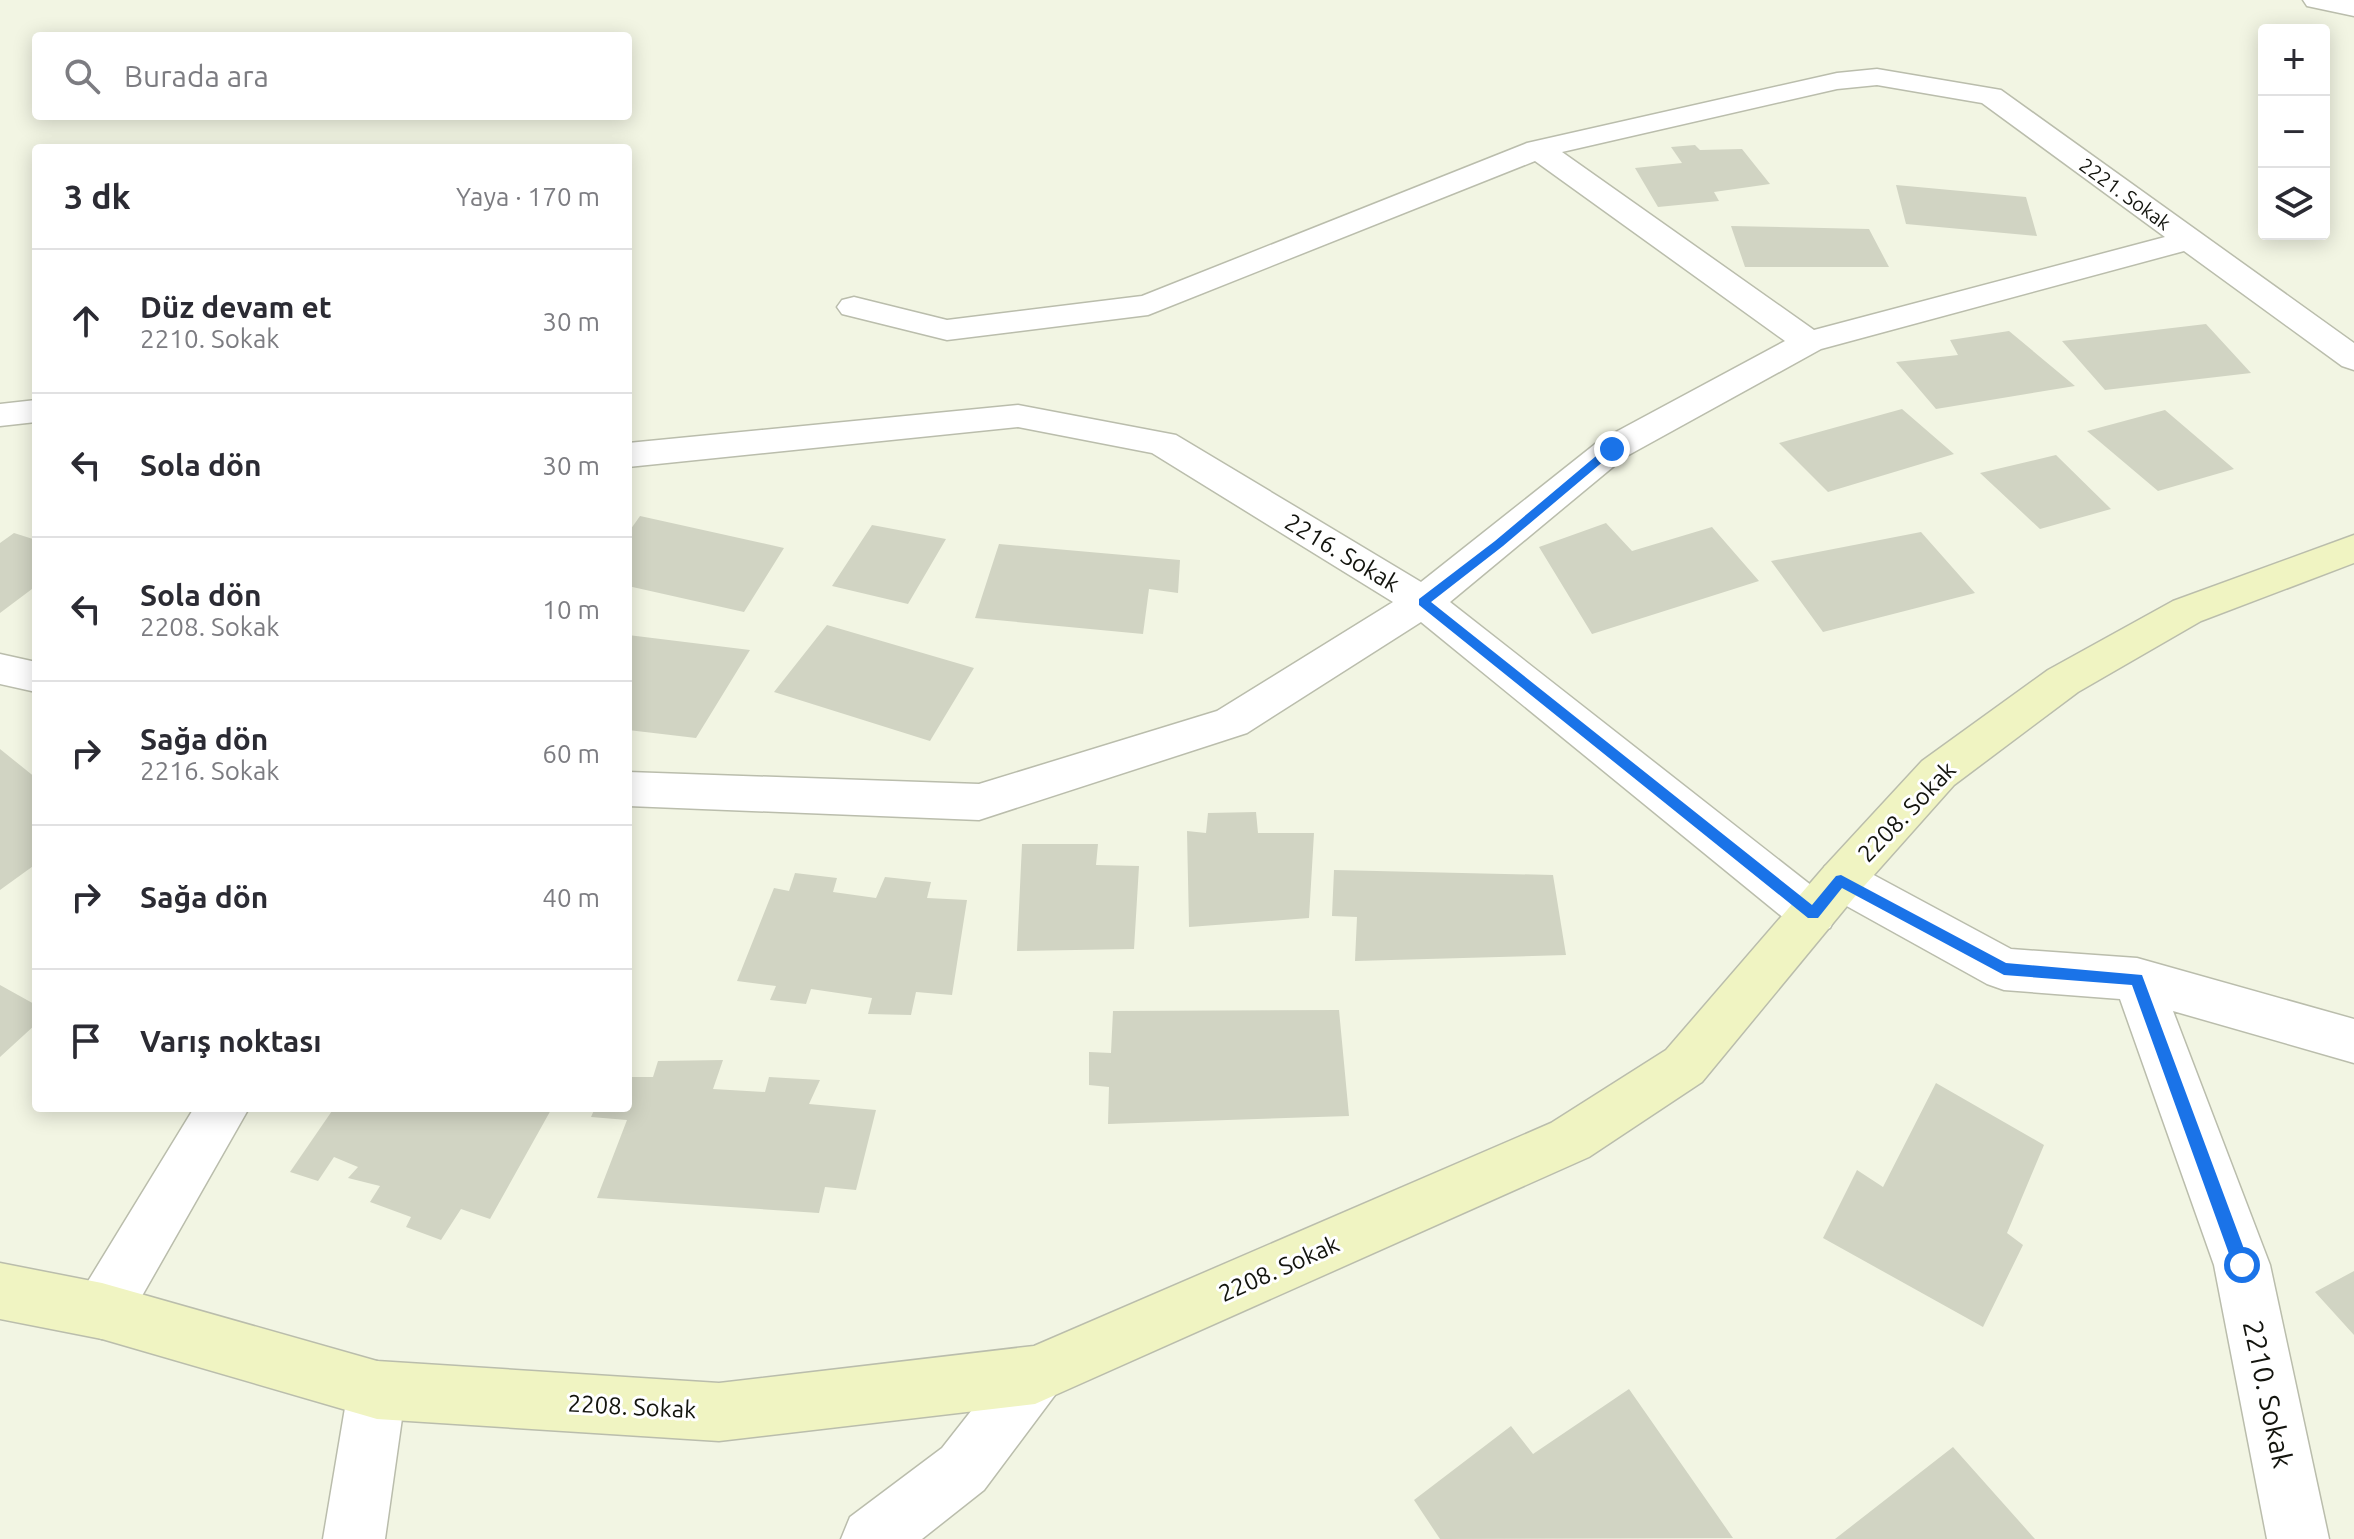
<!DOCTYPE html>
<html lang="tr">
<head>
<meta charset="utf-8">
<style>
	body { margin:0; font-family:Ubuntu,sans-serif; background:#f7f7f7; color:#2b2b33 }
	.controls { position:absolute; right:24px; top:24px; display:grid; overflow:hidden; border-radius:8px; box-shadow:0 4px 20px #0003 }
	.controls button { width:72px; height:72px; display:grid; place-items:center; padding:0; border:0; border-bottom:2px solid #e1e1e2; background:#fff; color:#2b2b33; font:40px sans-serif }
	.stop { position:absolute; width:24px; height:24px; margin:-18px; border:6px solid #1a73e8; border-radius:50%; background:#fff }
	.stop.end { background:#1a73e8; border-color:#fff; box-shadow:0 2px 8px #0008 }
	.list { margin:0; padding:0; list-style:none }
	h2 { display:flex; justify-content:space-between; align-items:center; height:104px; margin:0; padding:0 32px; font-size:34px }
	h2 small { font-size:26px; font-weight:400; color:#7c7c81 }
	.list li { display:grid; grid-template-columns:52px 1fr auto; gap:24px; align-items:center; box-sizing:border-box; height:144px; padding:0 32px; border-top:2px solid #e1e1e2 }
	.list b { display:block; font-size:30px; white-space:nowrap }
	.list p { margin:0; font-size:26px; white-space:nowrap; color:#7c7c81 }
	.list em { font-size:26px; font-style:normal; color:#7c7c81 }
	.icon { flex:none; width:44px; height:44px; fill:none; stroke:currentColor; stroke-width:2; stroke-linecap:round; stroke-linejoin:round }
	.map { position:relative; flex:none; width:2354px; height:1539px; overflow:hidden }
	.search { position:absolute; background:#fff; box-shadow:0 4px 20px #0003; left:32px; top:32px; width:600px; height:88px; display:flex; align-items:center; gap:20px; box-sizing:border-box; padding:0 28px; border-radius:8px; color:#7c7c81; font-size:30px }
	.panel { position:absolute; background:#fff; box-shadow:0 4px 20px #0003; left:32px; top:144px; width:600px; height:968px; border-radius:8px }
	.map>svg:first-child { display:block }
	.building { fill:#d1d4c3 }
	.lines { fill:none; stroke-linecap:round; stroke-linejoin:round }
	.street-casing { stroke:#babdac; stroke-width:3 }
	.secondary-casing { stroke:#babdac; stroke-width:3 }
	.street { fill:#fff; fill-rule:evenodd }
	.secondary { fill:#f0f4c2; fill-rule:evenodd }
	.route { fill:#1a73e8 }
	.labels { text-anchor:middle; stroke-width:6; stroke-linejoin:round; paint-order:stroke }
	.far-street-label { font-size:20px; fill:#13140e; stroke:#fff }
	.street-label { font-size:24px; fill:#13140e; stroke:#fff }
	.near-street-label { font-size:28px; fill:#13140e; stroke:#fff }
</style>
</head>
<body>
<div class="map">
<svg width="2354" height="1539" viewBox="0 0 2354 1539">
	<rect width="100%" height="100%" fill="#f2f5e3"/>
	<path class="building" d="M 1695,145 L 1700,150 L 1742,149 L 1770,184 L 1714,192 L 1719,201 L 1658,207 L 1635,168 L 1682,163 L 1671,147 Z
		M 1896,185 L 2026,197 L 2037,236 L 1906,224 Z
		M 1731,226 L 1869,229 L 1889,267 L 1745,267 Z
		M 2206,324 L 2251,373 L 2105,390 L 2062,341 Z
		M 2009,331 L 2075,386 L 1936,409 L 1896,362 L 1958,355 L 1950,340 Z
		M 1902,409 L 1954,454 L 1828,492 L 1779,443 Z
		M 2165,410 L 2234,469 L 2158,491 L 2087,431 Z
		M 2056,455 L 2111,509 L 2040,529 L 1980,473 Z
		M 640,516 L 784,548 L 744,612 L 628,586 L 628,533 Z
		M 1606,523 L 1632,551 L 1712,527 L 1759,581 L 1592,634 L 1539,547 Z
		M 872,525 L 946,539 L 908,604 L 832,586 Z
		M 1921,532 L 1975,593 L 1823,632 L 1771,561 Z
		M 14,533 L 36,540 L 36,586 L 0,613 L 0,543 Z
		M 999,544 L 1180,560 L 1178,593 L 1149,589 L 1143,634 L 975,618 Z
		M 827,625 L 974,668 L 930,741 L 774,692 Z
		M 628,635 L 750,650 L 696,738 L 628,730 Z
		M 0,749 L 36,778 L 36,864 L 0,890 Z
		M 1256,812 L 1258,833 L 1314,833 L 1309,918 L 1189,927 L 1187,831 L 1206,833 L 1208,813 Z
		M 1022,844 L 1098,844 L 1096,865 L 1139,866 L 1134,949 L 1017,951 Z
		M 1334,870 L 1553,875 L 1566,955 L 1355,961 L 1357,917 L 1332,916 Z
		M 795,873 L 837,878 L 833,892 L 876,898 L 885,877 L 931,882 L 927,898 L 967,900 L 952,995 L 916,992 L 911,1015 L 868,1014 L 872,998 L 811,989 L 806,1004 L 770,1000 L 776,986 L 737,981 L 774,888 L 789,891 Z
		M 0,985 L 36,1005 L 36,1024 L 0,1057 Z
		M 1339,1010 L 1349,1116 L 1108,1124 L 1109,1087 L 1089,1085 L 1089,1052 L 1111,1053 L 1113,1011 Z
		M 723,1060 L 713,1089 L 765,1092 L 769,1077 L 820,1080 L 809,1104 L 876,1110 L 856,1190 L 825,1187 L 819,1213 L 597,1198 L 627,1120 L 591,1117 L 595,1108 L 628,1108 L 628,1077 L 653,1077 L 658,1061 Z
		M 1936,1083 L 2044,1145 L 2007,1233 L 2023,1245 L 1983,1327 L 1823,1238 L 1857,1170 L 1883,1187 Z
		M 334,1108 L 552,1108 L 490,1219 L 461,1209 L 441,1240 L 406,1227 L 411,1217 L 370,1202 L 380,1186 L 348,1178 L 358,1167 L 334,1157 L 318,1181 L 290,1172 Z
		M 2354,1271 L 2354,1335 L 2315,1292 Z
		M 1629,1389 L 1733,1538 L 1440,1539 L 1414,1500 L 1511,1426 L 1533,1454 Z
		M 1953,1447 L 2035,1539 L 1835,1539 Z"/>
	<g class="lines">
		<g class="street-casing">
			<path id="street" d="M 2303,0 L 2354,0 L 2354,16 L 2307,6 Z
				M 1877,69 L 2001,90 L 2354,343 L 2354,370 L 2342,366 L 2184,251 L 1821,349 L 1625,457 L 1450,602 L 1830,900 L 1837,914 L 1830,928 L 1813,934 L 1796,928 L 1421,622 L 1247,733 L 979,820 L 628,806 L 628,772 L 979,784 L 1217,711 L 1393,602 L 1152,453 L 1018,427 L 628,467 L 628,443 L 1018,405 L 1176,435 L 1421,582 L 1599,441 L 1785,341 L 1535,161 L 1148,315 L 947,340 L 842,314 L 837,307 L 842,300 L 854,297 L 947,320 L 1142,296 L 1527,143 L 1837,73 ZM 1877,85 L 1982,103 L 2165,237 L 1814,330 L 1562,152 L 1837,89 Z
				M 36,400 L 36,422 L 0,426 L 0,404 Z
				M 0,654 L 36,662 L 36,692 L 0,684 Z
				M 1841,861 L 1857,866 L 2011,949 L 2137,958 L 2354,1019 L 2354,1063 L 2173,1011 L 2270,1265 L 2329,1539 L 2267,1539 L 2214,1265 L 2120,999 L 2004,990 L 1987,984 L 1825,894 L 1818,880 L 1825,866 Z
				M 194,1108 L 249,1108 L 122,1331 L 102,1339 L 82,1331 L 74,1311 L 82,1291 Z
				M 1035,1346 L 1055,1355 L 1064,1375 L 1055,1395 L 984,1490 L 922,1539 L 841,1539 L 850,1517 L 942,1448 L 1015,1355 Z
				M 377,1361 L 398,1369 L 406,1390 L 385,1539 L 323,1539 L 348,1390 L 356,1369 Z"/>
		</g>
		<g class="secondary-casing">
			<path id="secondary" d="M 2354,535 L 2354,563 L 2201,621 L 2078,692 L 1954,785 L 1857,894 L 1702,1082 L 1589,1157 L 1035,1404 L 719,1441 L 377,1419 L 102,1339 L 0,1319 L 0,1263 L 102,1283 L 377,1361 L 719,1383 L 1034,1346 L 1551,1123 L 1666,1050 L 1825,866 L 1922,761 L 2048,670 L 2173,601 Z"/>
		</g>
		<use href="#street" class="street"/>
		<use href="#secondary" class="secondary"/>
	</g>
	<path class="route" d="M 1608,446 L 1618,449 L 1503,546 L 1431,602 L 1812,905 L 1836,876 L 1841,875 L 2006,963 L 2142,975 L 2250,1265 L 2247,1271 L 2242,1273 L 2233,1265 L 2132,985 L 2004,975 L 1842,888 L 1818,918 L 1808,918 L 1419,605 L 1419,599 L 1495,541 Z"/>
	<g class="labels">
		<g class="far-street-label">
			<text transform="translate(2125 194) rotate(36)" y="7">2221. Sokak</text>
		</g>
		<g class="street-label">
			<text transform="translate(1342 553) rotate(31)" y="8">2216. Sokak</text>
			<text transform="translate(1907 812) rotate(-46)" y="8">2208. Sokak</text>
			<text transform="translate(1279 1269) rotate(-24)" y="8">2208. Sokak</text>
			<text transform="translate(632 1407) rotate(3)" y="8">2208. Sokak</text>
		</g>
		<g class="near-street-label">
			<text transform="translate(2268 1394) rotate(78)" y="10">2210. Sokak</text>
		</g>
	</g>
</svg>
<div class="controls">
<button>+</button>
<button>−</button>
<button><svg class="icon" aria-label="layers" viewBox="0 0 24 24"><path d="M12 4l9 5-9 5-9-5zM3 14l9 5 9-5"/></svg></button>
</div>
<div class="stop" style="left:2242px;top:1265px"></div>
<div class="stop end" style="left:1612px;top:449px"></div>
<div class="search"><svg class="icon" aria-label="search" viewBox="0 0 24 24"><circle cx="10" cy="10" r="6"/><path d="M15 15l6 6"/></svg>Burada ara</div>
<section class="panel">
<h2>3 dk<small>Yaya · 170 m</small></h2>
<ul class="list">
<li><svg class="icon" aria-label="ahead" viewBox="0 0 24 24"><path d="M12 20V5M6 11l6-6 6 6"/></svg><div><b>Düz devam et</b><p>2210. Sokak</p></div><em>30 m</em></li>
<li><svg class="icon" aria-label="left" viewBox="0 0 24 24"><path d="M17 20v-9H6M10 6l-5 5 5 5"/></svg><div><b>Sola dön</b></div><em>30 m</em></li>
<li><svg class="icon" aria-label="left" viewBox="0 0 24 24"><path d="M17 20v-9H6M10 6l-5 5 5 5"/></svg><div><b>Sola dön</b><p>2208. Sokak</p></div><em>10 m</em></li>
<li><svg class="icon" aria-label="right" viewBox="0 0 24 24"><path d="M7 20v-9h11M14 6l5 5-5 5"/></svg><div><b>Sağa dön</b><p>2216. Sokak</p></div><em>60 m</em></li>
<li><svg class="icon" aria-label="right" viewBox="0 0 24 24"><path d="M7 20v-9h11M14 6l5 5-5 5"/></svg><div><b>Sağa dön</b></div><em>40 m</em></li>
<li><svg class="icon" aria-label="arrive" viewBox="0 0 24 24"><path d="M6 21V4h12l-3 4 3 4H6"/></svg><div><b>Varış noktası</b></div></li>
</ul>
</section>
</div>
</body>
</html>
